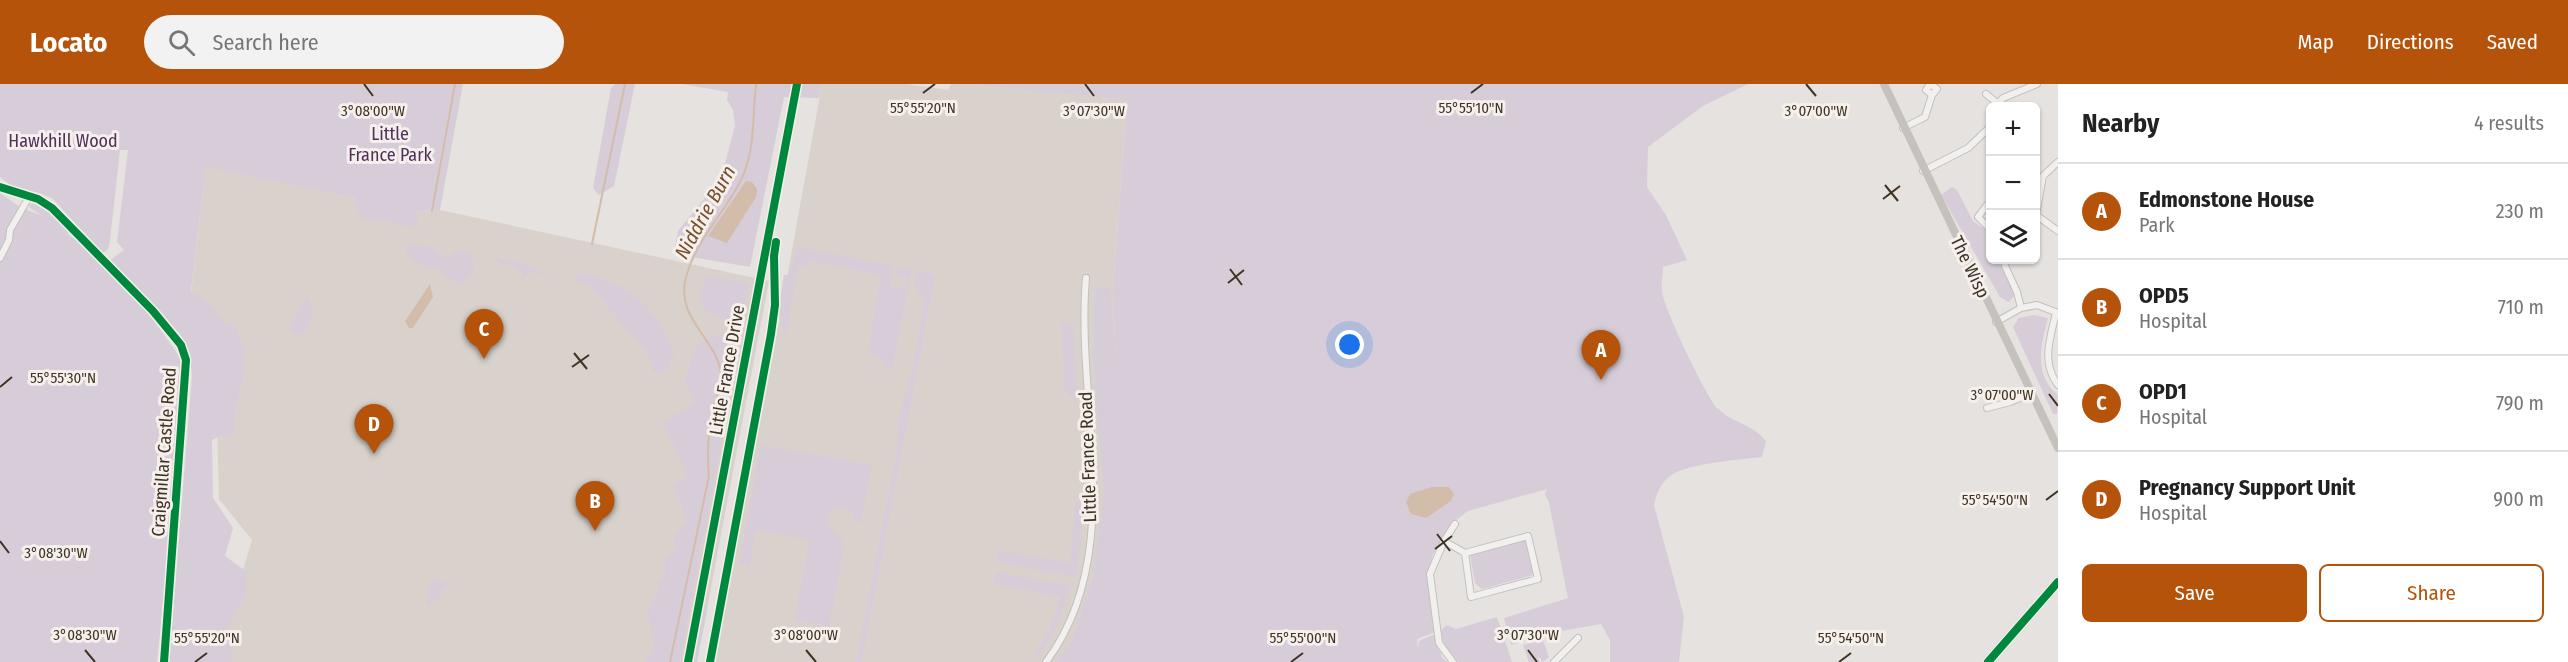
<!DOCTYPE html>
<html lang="en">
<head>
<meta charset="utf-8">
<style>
	body { margin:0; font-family:"Fira Sans Condensed",sans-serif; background:#f2f2f2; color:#222 }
	.controls { position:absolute; right:18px; top:18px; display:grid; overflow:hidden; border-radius:9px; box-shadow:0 2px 4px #0004 }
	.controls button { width:54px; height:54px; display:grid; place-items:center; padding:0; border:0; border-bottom:2px solid #e0e0e0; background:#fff; color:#222; font:30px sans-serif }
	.you { position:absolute; left:1350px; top:261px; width:21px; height:21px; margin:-15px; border:4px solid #fff; border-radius:50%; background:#1a73e8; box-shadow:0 0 0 9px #1a73e833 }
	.badge { display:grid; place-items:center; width:39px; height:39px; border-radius:50%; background:#b45309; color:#fff; font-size:20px; font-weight:700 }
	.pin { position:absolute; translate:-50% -50px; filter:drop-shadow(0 2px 3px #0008) }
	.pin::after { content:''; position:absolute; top:32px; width:21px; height:18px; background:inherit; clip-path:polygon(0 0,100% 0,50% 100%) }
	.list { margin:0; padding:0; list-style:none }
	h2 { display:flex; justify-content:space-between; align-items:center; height:78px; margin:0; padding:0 24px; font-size:26px }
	h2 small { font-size:20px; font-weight:400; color:#767676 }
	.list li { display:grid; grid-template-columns:39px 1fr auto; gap:18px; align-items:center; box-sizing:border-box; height:96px; padding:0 24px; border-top:2px solid #e0e0e0 }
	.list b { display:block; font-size:22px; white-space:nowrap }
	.list p { margin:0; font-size:20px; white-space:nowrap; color:#767676 }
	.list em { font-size:20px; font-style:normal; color:#767676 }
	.actions { display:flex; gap:12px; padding:18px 24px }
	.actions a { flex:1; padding:14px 0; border:2px solid #b45309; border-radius:9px; text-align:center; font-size:21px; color:#b45309 }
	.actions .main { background:#b45309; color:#fff }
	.icon { flex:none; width:33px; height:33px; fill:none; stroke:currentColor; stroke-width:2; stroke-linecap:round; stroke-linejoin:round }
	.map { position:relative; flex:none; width:2058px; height:578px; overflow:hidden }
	header { display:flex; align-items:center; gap:36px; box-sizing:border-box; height:84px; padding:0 30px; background:#b45309; color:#fff }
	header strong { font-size:28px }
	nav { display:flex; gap:33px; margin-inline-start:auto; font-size:21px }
	.search { width:420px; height:54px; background:#f2f2f2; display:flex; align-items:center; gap:15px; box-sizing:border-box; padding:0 21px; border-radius:33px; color:#767676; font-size:22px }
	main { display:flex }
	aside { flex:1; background:#fff }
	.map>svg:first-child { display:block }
	.built { fill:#d9d2cc }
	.green { fill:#d7cdd8 }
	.water { fill:#d4bcaa }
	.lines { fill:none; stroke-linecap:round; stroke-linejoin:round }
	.stream { stroke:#d4bcaa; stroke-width:2 }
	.street-casing { stroke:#c3c0bd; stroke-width:8 }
	.primary-casing { stroke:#c3bfbb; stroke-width:11 }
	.street { stroke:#f2f0ee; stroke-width:6 }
	.secondary { stroke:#c5c2bd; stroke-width:8 }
	.primary { stroke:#f5f5f3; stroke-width:9 }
	.cycleway-casing { stroke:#f5f0eb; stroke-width:11 }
	.cycleway { stroke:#00873e; stroke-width:8 }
	.ticks { fill:none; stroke:#3f3324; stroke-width:2 }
	.labels { text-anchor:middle; stroke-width:6; stroke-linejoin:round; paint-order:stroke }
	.park-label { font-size:18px; fill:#51305c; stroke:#f5f0eb }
	.street-label { font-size:18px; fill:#3f3324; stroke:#f5f0eb }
	.water-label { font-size:20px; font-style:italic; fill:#774f2b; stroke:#f5f0eb }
	.ticks-label { font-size:15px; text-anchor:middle; fill:#3f3324; stroke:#f5f0eb; stroke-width:6; stroke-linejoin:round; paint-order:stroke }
</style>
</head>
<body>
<header>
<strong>Locato</strong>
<div class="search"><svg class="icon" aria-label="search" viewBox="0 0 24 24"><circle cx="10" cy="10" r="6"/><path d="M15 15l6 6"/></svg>Search here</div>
<nav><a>Map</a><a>Directions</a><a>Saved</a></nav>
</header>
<main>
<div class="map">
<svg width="2058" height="578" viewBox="0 0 2058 578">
	<rect width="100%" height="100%" fill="#e5e2df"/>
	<path class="built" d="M 822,0 L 905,0 L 948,6 L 951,0 L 964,0 L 1127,15 L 1113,206 L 1118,320 L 1093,578 L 712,578 L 771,282 Z
		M 206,82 L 418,127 L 440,126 L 769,197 L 697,578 L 215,578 L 252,456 L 219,415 L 216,290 L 189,227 Z"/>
	<path class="green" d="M 0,0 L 463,0 L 440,126 L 416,127 L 419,140 L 416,144 C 394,140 385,135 362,135 L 354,117 L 356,114 L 206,83 L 191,207 L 214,223 L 226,241 L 235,242 L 244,263 L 243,296 L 235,325 L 234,352 L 221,352 L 212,356 L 213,414 L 233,444 L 225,472 L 247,488 L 246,511 L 229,540 L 233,578 L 169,578 L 192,293 L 190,269 L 180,250 L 109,177 L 124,166 L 117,158 L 128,66 L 120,66 L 110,156 L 108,165 L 103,169 L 52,114 L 39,109 L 16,105 L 0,93 Z
		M 615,0 L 635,0 L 614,102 L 599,111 L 593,104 L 611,4 Z
		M 682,0 L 822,0 L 819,14 L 784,13 L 750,183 L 674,170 L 678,147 L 721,94 L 735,42 L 733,26 L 727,16 L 728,8 Z
		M 964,0 L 1748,0 L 1703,22 L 1648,63 L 1647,103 L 1666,131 L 1687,176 L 1663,183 C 1663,191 1661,199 1662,207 C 1663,223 1706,312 1717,324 C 1734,340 1751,339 1766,357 L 1762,373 C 1742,375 1684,380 1670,392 C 1660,400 1657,409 1654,421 L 1684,533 L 1679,578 L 1610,578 L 1610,556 L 1601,540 L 1550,549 L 1511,561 L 1504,534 L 1568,514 L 1549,419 L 1545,410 L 1547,405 L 1468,427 L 1452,439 L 1433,470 L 1428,489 L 1435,548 L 1417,555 L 1418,564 L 1419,557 L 1435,550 L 1442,574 L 1447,578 L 1057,578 L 1072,557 L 1093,492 L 1104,409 L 1093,276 L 1094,203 L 1110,203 L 1116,281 L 1113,206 L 1127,16 Z
		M 1952,103 L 1957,106 L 1973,137 L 1990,149 L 1990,176 L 2001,176 L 2000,180 L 2015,211 L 2009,218 L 2000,213 L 1941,111 Z
		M 0,109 L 20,123 L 42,132 L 29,123 L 33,118 L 48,124 L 79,157 L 53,140 L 79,158 L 150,231 L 181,275 L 168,472 L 157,578 L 0,578 Z
		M 411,159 L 434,164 L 447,175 L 457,166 L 469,169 L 475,181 L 471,192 L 461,200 L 446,193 L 441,185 C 430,186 413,178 406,169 L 407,163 Z
		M 797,163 L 894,182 L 890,203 L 904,205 L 907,194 L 896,192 L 898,182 L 912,185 L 892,286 L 886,284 L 886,279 L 868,268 L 881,191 L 809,177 L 808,182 L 799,181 L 786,249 L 784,249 L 778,227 L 784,191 L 789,191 Z
		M 494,174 C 514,178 535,178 548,194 L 535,187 L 522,195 L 520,194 L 523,189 L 506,178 L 503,182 Z
		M 917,187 L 934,190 L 935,192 L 862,578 L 856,578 L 896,370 L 900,330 L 913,281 L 924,219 L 924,212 L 919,210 L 914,200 Z
		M 580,189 C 631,199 655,222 675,269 L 668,285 L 660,290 L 653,287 L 648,271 L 590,202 L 576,197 L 576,193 Z
		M 708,192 L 750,199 L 743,227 L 730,236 C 703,232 691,216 708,192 Z
		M 305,213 L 309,213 L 313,232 L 303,251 L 294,250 L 290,244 Z
		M 2034,231 L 2048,234 C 2041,260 2033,291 2058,311 L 2057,330 L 2053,330 L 2013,243 L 2019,234 Z
		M 1062,239 L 1074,242 L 1077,319 L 1064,305 Z
		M 718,250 L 731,252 L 739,263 L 680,578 L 644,578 C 665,557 643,542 650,521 C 652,516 656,512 659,508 L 657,499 L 665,491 L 665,472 L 676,468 L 674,454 L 686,437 L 674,401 L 688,392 L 663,339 L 696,318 L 684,298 C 696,272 686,262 718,250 Z
		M 761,361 L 872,381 L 861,438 L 856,439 L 853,429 L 845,424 C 833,423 826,431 828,442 L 841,455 L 844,463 L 829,542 L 794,536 L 810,456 L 756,446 L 750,482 L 739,479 Z
		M 1075,418 L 1085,419 L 1076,493 L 996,478 L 998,466 L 1070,479 Z
		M 1525,456 L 1533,491 L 1482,505 L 1475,499 L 1470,471 Z
		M 996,488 L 1072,502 L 1054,549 L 1038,573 L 1033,572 L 1049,547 L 1060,513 L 993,500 Z
		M 440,497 L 449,500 L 439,514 L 428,522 L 426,520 L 429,498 Z
		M 707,526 L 697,578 L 692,578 L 703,527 Z
		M 1497,533 L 1512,578 L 1458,578 L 1446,565 L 1440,547 L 1447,541 L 1456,545 Z
		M 1543,556 L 1549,573 L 1543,578 L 1538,572 L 1539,578 L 1529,578 L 1523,561 Z"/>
	<path class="water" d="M 746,97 L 752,98 L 757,105 L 756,113 L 727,159 L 708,152 Z
		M 430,200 L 433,213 L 413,244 L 409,244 L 405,237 Z
		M 1432,403 L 1449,403 L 1454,410 L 1451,417 L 1426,434 L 1411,430 L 1406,418 L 1410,410 Z"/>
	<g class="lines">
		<path class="stream" d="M 432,127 L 455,0
			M 592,160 L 625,0
			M 670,578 L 709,392 C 707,371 708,350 712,329 C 715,317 722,300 721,289 C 715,252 675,235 686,193 C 696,156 723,131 740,98 C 756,67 752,34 756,0"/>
		<g class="street-casing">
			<path id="street" d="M 1986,10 L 1997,19
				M 1996,22 L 2003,14 L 2037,0
				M 1903,44 L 1925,33 L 1932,11 L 1937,5 L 1930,0 L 1926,6 L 1932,11
				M 2058,78 L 2043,92 L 2036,131 L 2058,147
				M 1923,87 L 1968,64 L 1990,43
				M 1987,121 L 1978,133 L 1990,145
				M 0,174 L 9,156 L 10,146 L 29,113
				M 2006,176 L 2005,182 L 2017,208 L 2021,224
				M 2056,229 C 2050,254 2041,279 2058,301
				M 1996,238 L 2021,224 L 2037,221 L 2058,229
				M 1987,324 L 2010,318 L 2032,309
				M 1444,457 L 1465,469 L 1528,452 L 1538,495 L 1471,513 L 1465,469
				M 688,578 L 797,0
				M 1046,578 C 1128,469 1075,319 1086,194
				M 1453,578 L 1439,559 L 1430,490 L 1444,457 L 1455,440
				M 1554,578 L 1578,554"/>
		</g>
		<g class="primary-casing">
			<path id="primary" d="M 1988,578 L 2058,498"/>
		</g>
		<use href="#street" class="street"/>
		<path class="secondary" d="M 1884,0 L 2058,364
			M 0,103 L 38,115 L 52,124 L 153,227 L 181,261 L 186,276 L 164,578"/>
		<use href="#primary" class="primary"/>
		<g class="cycleway-casing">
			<path id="cycleway" d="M 0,103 L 38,115 L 52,124 L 153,227 L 181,261 L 186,276 L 164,578
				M 688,578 L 797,0
				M 710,578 L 771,250 L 775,221 L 774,172 L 776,158
				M 1988,578 L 2058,498"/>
		</g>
		<use href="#cycleway" class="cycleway"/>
	</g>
	<path class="ticks" d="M 364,0 L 373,12M 1085,0 L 1094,12M 1806,0 L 1816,12M 923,9 L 935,0M 1471,9 L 1483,0M 1885,101 L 1898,117M 1883,115 L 1900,102M 1230,185 L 1242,201M 1228,199 L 1244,186M 574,269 L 587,285M 572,283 L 589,271M 0,303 L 12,293M 2049,310 L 2058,322M 2046,416 L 2058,407M 1437,450 L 1450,467M 0,457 L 9,469M 1435,465 L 1452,452M 85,566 L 95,578M 806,566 L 816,578M 1528,566 L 1537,578M 195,578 L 207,569M 1291,578 L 1303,569M 1839,578 L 1851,569"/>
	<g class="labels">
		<g class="park-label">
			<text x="390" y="56">Little<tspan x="390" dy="21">France Park</tspan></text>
			<text x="63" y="63">Hawkhill Wood</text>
		</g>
		<g class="street-label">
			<text transform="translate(1970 183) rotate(64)" y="6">The Wisp</text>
			<text transform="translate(727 286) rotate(-80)" y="6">Little France Drive</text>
			<text transform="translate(164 368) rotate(-86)" y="6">Craigmillar Castle Road</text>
			<text transform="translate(1088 373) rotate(-92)" y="6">Little France Road</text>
		</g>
		<g class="water-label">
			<text transform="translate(705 128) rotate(-61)" y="7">Niddrie Burn</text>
		</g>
	</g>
	<g class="ticks-label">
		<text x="1471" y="29">55°55'10"N</text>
		<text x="923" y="29">55°55'20"N</text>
		<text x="373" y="32">3°08'00"W</text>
		<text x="1094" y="32">3°07'30"W</text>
		<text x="1816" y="32">3°07'00"W</text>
		<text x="63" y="299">55°55'30"N</text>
		<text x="2002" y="316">3°07'00"W</text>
		<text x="1995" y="421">55°54'50"N</text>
		<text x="56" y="474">3°08'30"W</text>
		<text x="85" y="556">3°08'30"W</text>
		<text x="806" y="556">3°08'00"W</text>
		<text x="1528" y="556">3°07'30"W</text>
		<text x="207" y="559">55°55'20"N</text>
		<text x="1303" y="559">55°55'00"N</text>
		<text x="1851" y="559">55°54'50"N</text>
	</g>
</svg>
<div class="controls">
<button>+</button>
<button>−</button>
<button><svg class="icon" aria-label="layers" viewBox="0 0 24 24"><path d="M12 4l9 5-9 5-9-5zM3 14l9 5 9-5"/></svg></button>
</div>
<div class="you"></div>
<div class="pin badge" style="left:1601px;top:296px">A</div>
<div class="pin badge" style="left:595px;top:447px">B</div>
<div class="pin badge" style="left:484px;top:275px">C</div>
<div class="pin badge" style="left:374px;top:370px">D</div>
</div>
<aside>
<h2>Nearby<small>4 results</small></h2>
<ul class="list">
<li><span class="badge">A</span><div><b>Edmonstone House</b><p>Park</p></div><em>230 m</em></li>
<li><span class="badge">B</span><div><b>OPD5</b><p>Hospital</p></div><em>710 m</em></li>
<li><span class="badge">C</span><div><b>OPD1</b><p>Hospital</p></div><em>790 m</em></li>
<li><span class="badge">D</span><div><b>Pregnancy Support Unit</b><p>Hospital</p></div><em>900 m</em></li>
</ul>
<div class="actions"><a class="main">Save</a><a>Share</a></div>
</aside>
</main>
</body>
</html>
